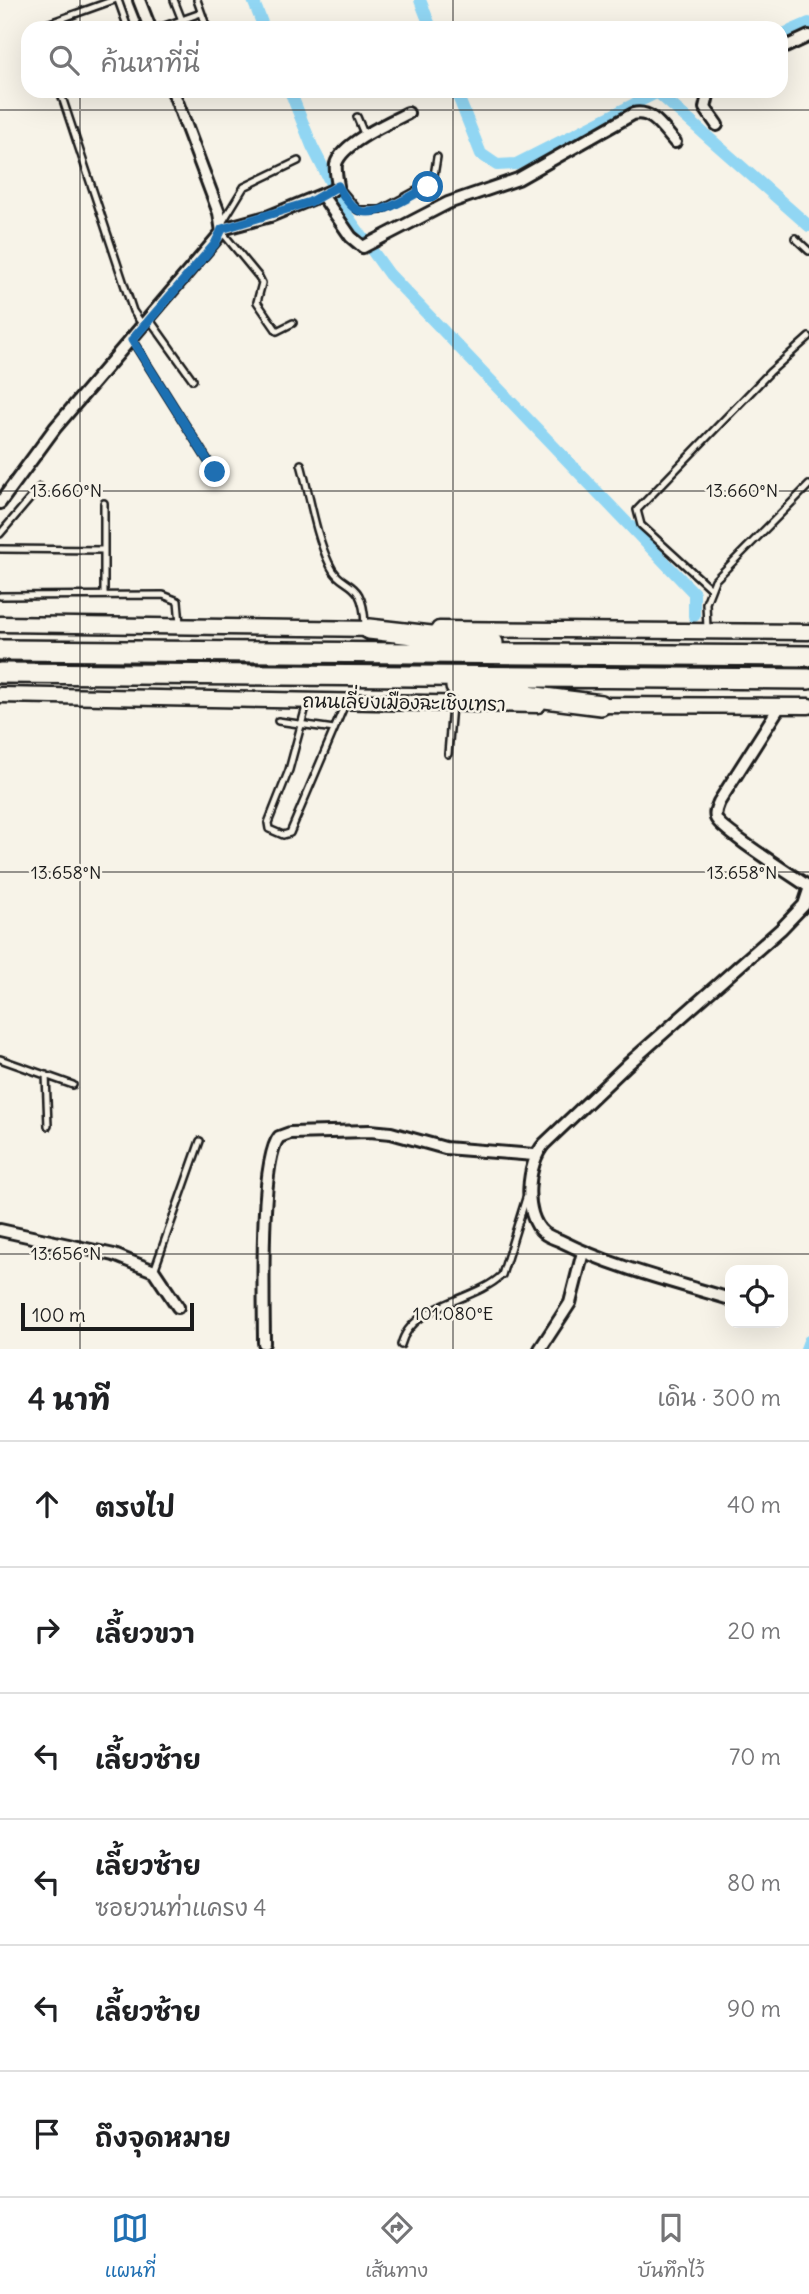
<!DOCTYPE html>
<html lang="th">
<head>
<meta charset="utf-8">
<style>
	body { margin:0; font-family:Delius,"Playpen Sans Thai",sans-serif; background:#f6f6f6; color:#202124 }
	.controls { position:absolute; right:21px; bottom:21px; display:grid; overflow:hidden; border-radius:14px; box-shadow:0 7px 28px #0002 }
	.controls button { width:63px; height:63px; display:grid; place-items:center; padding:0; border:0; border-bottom:2px solid #e0e0e0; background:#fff; color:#202124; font:35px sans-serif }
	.scale { position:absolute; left:21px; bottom:18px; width:173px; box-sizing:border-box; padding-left:7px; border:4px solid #1c1c1c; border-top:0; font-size:19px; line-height:24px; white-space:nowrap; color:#1c1c1c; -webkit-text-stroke:5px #f7f3e8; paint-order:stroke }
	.stop { position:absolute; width:21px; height:21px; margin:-16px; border:5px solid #1f6fb2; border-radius:50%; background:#fff }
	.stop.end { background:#1f6fb2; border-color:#fff; box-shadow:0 2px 7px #0008 }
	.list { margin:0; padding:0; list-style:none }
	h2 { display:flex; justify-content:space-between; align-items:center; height:91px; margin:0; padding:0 28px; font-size:30px }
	h2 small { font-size:23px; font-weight:400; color:#757577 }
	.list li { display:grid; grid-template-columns:46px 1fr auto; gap:21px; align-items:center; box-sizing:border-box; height:126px; padding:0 28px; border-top:2px solid #e0e0e0 }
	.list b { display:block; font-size:26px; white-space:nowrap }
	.list p { margin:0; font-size:23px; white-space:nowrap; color:#757577 }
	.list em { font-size:23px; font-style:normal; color:#757577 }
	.icon { flex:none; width:38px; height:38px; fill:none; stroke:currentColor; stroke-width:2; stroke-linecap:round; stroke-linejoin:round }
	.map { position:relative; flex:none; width:809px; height:1349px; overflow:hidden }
	.search { position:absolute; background:#fff; box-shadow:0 7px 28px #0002; left:21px; right:21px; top:21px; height:77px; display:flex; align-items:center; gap:18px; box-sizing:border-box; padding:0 24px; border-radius:21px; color:#757577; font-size:26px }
	.sheet { height:847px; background:#fff }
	nav { display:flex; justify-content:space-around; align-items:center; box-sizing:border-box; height:98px; border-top:2px solid #e0e0e0; background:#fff; font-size:19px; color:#757577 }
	nav a { display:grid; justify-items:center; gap:4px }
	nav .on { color:#1f6fb2 }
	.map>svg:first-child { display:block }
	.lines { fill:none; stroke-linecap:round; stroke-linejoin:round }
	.canal { stroke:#91d6f3; stroke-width:12 }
	.lane-casing { stroke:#1c1c1c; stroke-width:10 }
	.street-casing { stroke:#1c1c1c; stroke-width:16 }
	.secondary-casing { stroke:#1c1c1c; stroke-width:19 }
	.highway-casing { stroke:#1c1c1c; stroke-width:24 }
	.lane { stroke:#f7f3e8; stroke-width:5 }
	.street { stroke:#f7f3e8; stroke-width:10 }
	.secondary { stroke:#f7f3e8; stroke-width:14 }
	.highway { stroke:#f7f3e8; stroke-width:19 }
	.route { stroke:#1f6fb2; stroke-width:9 }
	.ticks { fill:none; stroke:#1c1c1c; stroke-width:2; stroke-opacity:0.45 }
	.labels { text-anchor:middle; stroke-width:5; stroke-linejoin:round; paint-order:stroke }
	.street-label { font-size:19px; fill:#1c1c1c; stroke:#f7f3e8 }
	.ticks-label { font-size:18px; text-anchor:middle; fill:#1c1c1c; stroke:#f7f3e8; stroke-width:5; stroke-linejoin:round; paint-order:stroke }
</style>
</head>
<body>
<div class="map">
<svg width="809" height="1349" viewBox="0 0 809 1349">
	<rect width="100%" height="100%" fill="#f7f3e8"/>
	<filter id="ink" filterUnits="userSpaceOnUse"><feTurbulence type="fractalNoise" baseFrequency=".0143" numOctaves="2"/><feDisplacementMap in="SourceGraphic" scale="14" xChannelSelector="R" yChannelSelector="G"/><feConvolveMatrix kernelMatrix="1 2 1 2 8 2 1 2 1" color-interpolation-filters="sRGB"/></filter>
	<g filter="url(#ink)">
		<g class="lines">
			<path class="canal" d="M 253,0 L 264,28
				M 420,0 L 431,28
				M 781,35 L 809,23
				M 290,91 L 312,146 L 348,217 L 389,274 L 694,593 L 694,616
				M 456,91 L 481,154 L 497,165 L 516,164 L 660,91
				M 657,92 L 809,226
				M 806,1349 L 809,1341"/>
			<g class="lane-casing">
				<path id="lane" d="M 118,0 L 128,28
					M 174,0 L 185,28
					M 197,0 L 207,28
					M 47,24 L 114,0
					M 159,28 L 201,13
					M 60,91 L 133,311 L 142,324
					M 357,117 L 365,136
					M 338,186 L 358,210 L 381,210 L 433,182 L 437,157
					M 222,223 L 244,187 L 298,161
					M 222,232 L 259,277 L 262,283 L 257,302 L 277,331 L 293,323
					M 795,238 L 809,251
					M 150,320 L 193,380
					M 132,340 L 215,472
					M 301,464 C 310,496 315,533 329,563 C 342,593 363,574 365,625
					M 0,534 L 40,487
					M 0,549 L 104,550
					M 710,588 L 641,525 L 637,510 L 770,372 L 809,337
					M 104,595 L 104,503
					M 0,596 L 163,595 L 178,601 L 180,624
					M 707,629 L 706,603 L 715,580 L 809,485
					M 307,703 L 289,770 L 268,823 L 269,829 L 283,835 L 290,833 L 345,704
					M 278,721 L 334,729
					M 448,754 L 452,705
					M 0,1059 L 73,1085
					M 46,1075 L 48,1126
					M 154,1271 L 200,1141
					M 401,1345 C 411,1304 474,1302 502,1275 L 526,1198"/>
			</g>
			<g class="street-casing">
				<path id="street" d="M 139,0 L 150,28
					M 781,49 L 809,36
					M 709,91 L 705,108 L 717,125
					M 322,195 L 351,237 L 363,247 L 448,203 L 518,179 L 633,114 C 652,109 663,129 675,142
					M 222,229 L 270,216 L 331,191 L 338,186 C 337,179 335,171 336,164 C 342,143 390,122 408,113
					M 0,503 L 55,428 L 222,232 L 219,213 L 173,91
					M 780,706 L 719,802 C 717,807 714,812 716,818 C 719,829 795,877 809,887
					M 0,1230 L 114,1255 L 154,1271 L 178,1307
					M 730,1299 C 675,1282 615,1268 563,1242 C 557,1239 549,1237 544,1233 C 522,1215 527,1163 544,1144 L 627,1065 L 781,929 L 804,905 L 809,890
					M 264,1343 C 264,1306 259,1161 279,1137 L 290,1133 L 370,1131 L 391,1133 L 445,1148 L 534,1155
					M 540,1349 L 570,1303 L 583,1252"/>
			</g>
			<g class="secondary-casing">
				<path id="secondary" d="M 0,624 L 377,629
					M 439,629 L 809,632
					M 0,695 L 538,705
					M 593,705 L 809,706"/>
			</g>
			<g class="highway-casing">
				<path id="highway" d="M 369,629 L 493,643
					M 0,650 L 809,656
					M 0,673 L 809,679
					M 456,687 L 601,705"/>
			</g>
			<use href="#lane" class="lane"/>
			<use href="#street" class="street"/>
			<use href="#secondary" class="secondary"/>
			<use href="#highway" class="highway"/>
		</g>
	</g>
	<g class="lines" filter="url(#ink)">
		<path class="route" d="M 215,472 L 132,340 L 215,244 L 222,229 L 310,202 L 338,186 C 343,194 350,208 360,211 C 381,217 410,196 428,187"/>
	</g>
	<path class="ticks" d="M 80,0 L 80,28M 453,0 L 453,28M 80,91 L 80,1349M 453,91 L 453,1349M 0,110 L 809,110M 0,491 L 809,491M 0,872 L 809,872M 0,1254 L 809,1254"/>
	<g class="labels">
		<g class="street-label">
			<text transform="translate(404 702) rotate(1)" y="7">ถนนเลี่ยงเมืองฉะเชิงเทรา</text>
		</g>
	</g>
	<g class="ticks-label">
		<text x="66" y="497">13.660°N</text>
		<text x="742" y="497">13.660°N</text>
		<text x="66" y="879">13.658°N</text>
		<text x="742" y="879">13.658°N</text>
		<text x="66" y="1260">13.656°N</text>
		<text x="453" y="1320">101.080°E</text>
	</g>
</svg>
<div class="controls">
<button><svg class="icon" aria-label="locate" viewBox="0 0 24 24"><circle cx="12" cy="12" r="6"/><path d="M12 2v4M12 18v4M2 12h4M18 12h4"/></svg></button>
</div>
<div class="scale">100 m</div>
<div class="stop" style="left:428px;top:187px"></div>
<div class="stop end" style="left:215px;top:472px"></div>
<div class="search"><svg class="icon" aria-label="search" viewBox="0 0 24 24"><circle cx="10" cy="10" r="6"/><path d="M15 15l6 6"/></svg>ค้นหาที่นี่</div>
</div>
<section class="sheet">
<h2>4 นาที<small>เดิน · 300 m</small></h2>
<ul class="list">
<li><svg class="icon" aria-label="ahead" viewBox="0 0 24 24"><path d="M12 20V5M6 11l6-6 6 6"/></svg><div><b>ตรงไป</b></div><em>40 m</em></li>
<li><svg class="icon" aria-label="right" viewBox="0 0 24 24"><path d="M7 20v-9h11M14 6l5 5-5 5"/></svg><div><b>เลี้ยวขวา</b></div><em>20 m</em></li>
<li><svg class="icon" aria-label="left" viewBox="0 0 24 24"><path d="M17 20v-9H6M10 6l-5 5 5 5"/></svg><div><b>เลี้ยวซ้าย</b></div><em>70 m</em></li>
<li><svg class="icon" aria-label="left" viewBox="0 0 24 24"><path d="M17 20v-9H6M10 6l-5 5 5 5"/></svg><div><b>เลี้ยวซ้าย</b><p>ซอยวนท่าแครง 4</p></div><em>80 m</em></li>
<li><svg class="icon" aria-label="left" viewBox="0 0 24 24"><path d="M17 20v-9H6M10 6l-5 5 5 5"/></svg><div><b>เลี้ยวซ้าย</b></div><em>90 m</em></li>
<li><svg class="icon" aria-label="arrive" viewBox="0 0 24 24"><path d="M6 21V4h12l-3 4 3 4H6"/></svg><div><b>ถึงจุดหมาย</b></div></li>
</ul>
</section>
<nav>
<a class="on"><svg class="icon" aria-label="map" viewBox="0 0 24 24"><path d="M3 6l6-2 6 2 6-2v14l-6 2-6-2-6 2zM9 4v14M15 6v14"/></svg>แผนที่</a>
<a><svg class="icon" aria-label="directions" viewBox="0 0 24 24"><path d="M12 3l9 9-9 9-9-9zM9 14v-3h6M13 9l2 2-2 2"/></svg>เส้นทาง</a>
<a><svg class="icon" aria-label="saved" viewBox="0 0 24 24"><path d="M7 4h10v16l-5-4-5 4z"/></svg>บันทึกไว้</a>
</nav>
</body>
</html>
